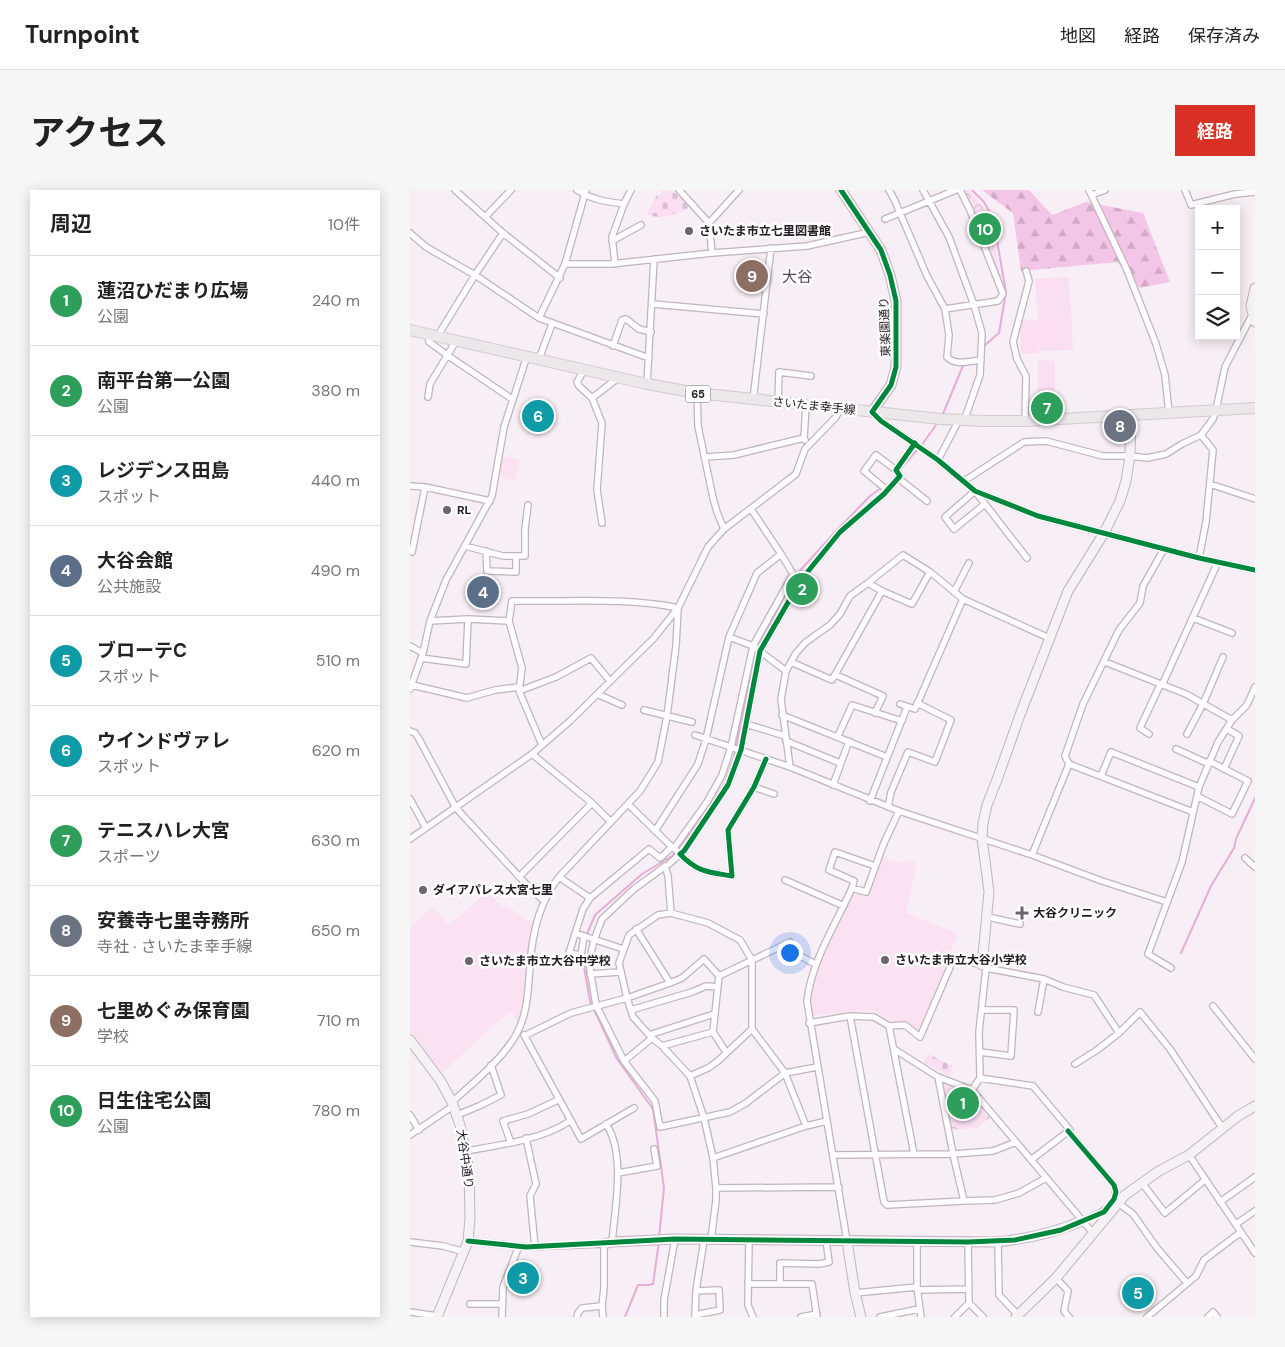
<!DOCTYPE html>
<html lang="ja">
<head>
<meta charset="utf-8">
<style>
	body { margin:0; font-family:"DM Sans","Noto Sans JP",sans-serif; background:#f6f6f6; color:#222 }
	.controls { position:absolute; right:15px; top:15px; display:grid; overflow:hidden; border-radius:0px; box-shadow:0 2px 12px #0003 }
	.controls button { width:45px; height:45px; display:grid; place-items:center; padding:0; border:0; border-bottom:1px solid #e0e0e0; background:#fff; color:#222; font:25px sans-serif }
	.you { position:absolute; left:379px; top:762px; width:18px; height:18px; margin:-12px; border:4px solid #fff; border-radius:50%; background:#1a73e8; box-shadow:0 0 0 8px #1a73e833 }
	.badge { display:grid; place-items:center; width:32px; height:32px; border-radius:50%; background:#d93025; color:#fff; font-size:16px; font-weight:700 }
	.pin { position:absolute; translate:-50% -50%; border:2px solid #fff; box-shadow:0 1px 5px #0006 }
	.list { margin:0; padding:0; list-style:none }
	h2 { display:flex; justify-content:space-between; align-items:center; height:65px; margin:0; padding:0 20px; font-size:21px }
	h2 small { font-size:16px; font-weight:400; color:#767676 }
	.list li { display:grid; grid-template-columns:32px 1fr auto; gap:15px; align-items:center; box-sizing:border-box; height:90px; padding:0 20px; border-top:1px solid #e0e0e0 }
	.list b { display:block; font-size:19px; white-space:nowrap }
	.list p { margin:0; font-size:16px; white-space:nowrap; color:#767676 }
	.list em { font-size:16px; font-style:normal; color:#767676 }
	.icon { flex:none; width:28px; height:28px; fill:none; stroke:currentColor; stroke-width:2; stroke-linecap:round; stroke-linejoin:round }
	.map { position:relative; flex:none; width:845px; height:1127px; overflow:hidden; border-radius:0px }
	header { display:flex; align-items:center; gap:30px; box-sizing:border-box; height:70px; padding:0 25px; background:#fff; border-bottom:1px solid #e0e0e0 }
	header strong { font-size:24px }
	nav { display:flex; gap:28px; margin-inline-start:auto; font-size:18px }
	.intro { display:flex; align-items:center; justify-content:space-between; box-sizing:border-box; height:120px; padding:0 30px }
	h1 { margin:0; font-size:35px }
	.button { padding:12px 22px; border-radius:0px; background:#d93025; color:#fff; font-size:18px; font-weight:700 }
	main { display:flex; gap:30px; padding:0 30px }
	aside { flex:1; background:#fff; border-radius:0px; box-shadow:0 2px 12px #0003 }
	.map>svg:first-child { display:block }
	.built { fill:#fbe2f3 }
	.forest { fill:url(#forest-firs) }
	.cemetery { fill:url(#cemetery-stones) }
	.park { fill:url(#park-crowns) }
	.pitch { fill:#fadef2 }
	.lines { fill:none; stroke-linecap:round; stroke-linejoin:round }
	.stream { stroke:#e5aed7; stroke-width:2 }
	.street-casing { stroke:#bfb5bc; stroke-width:8 }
	.secondary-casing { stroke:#bfb5bc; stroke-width:11 }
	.primary-casing { stroke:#d1cbce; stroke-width:12 }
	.street { stroke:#fefcfe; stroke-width:5.5 }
	.secondary { stroke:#f5f1f4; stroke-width:9 }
	.primary { stroke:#ece7eb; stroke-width:10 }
	.cycleway-casing { stroke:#fff; stroke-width:8 }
	.cycleway { stroke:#00873e; stroke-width:5 }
	.poi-dot { fill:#6e646b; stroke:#fff; stroke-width:2 }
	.labels { text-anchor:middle; stroke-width:5; stroke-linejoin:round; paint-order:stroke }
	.shield { fill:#fff; stroke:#655e63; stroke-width:1 }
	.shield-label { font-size:11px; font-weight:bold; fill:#231920 }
	.poi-label { font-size:12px; font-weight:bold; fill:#231920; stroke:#fff; text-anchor:start }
	.street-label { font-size:12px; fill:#231920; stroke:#fff }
	.quarter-label { font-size:15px; fill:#5c4456; stroke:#fff }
</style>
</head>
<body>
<header>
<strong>Turnpoint</strong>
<nav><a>地図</a><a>経路</a><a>保存済み</a></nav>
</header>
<div class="intro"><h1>アクセス</h1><a class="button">経路</a></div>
<main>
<aside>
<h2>周辺<small>10件</small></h2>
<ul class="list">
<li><span class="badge" style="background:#2e9e5b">1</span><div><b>蓮沼ひだまり広場</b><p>公園</p></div><em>240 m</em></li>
<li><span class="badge" style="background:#2e9e5b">2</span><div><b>南平台第一公園</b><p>公園</p></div><em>380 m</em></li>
<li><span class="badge" style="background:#0f9aa8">3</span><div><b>レジデンス田島</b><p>スポット</p></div><em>440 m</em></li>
<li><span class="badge" style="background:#5c6f8a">4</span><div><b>大谷会館</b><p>公共施設</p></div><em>490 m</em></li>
<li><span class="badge" style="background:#0f9aa8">5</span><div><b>ブローテC</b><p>スポット</p></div><em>510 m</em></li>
<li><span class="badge" style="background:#0f9aa8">6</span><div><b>ウインドヴァレ</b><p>スポット</p></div><em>620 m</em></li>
<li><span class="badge" style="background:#2e9e5b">7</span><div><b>テニスハレ大宮</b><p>スポーツ</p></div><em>630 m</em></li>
<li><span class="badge" style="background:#6b7280">8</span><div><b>安養寺七里寺務所</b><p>寺社 · さいたま幸手線</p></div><em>650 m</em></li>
<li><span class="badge" style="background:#8d6e63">9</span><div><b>七里めぐみ保育園</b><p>学校</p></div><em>710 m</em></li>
<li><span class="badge" style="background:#2e9e5b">10</span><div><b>日生住宅公園</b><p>公園</p></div><em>780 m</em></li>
</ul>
</aside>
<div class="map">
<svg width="845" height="1127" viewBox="0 0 845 1127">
	<defs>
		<pattern id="forest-firs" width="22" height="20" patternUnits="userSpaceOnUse" patternTransform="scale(1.25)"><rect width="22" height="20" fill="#f3c5e6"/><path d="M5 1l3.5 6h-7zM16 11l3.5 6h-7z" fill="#d0a9c5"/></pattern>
		<pattern id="cemetery-stones" width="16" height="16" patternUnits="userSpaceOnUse" patternTransform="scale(1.25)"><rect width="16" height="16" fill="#fadef2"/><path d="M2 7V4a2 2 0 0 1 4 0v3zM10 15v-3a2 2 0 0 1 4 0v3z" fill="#d6becf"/></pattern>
		<pattern id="park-crowns" width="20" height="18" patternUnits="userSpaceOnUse" patternTransform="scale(1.25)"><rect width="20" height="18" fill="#fadef2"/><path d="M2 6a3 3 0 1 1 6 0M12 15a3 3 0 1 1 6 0" fill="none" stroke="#d6becf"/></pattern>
	</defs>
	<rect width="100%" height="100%" fill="#f8eef5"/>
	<path class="built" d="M 92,266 L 110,270 L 105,291 L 89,287 Z
		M 472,667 L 493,674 L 494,669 L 507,673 L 496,723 L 548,743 L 509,842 L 496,833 L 482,832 L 463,820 L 401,826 L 399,797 L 443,702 L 456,707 Z
		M 78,701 L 92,719 L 96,715 L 123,734 L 114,806 L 108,832 L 100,821 L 31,884 L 0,842 L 0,737 L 22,716 L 39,735 Z"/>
	<path class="forest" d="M 572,0 L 619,0 L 642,25 L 676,12 L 733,23 L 760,92 L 730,98 L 707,72 L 611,81 L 603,23 Z"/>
	<path class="cemetery" d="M 253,0 C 266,0 271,8 279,17 L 276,20 L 252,28 L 237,25 L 247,5 L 250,6 Z
		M 518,864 L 543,876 L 540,887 L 514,872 Z"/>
	<path class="park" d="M 551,0 L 559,0 L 581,27 L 584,52 L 594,103 Z
		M 533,892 L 559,899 L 580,928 L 566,938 L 541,940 Z"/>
	<path class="pitch" d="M 659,87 L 663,160 L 629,161 L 628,146 L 628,163 L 611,164 L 610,130 L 628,130 L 625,89 Z
		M 628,170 L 645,171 L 645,205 L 628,205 Z"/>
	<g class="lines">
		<path class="stream" d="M 562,0 L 574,12 L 583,28 L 596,102 L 589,143 L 574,156
			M 533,224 L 554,173
			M 511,256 L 526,235
			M 491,278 L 508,259
			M 386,385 L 427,340 L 460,306 L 471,298
			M 268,659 L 290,630 L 315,593 L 324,567 L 345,463 L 374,407
			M 771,763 L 801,696 L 824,658 L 826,649 L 845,608
			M 249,1047 L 254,998 L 243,919 L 207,869 L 180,811 L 173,771 L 177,744 L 185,725 L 232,684 L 262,666 L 265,662
			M 215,1127 L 228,1095 L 238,1095 L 243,1094 L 249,1052"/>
		<g class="street-casing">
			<path id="street" d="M 45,0 L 93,43 L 150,88
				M 167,0 C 182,10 197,12 214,14
				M 269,0 L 299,33 L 302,63
				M 479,0 L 484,9 L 517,86 L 535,119 L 539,145 L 537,167 C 545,176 560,171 571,170
				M 513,0 L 539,47 L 564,115 L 572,143 L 570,185 L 554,231
				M 679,0 L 717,80 L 746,154 L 755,185 L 759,223
				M 775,0 L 781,15 L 825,4 L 845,2
				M 682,5 L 695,0
				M 75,27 L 101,0
				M 475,29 L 546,0
				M 299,33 L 329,0
				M 0,43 L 16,57 L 65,85 L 129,128 L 239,168
				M 202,51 L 231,35
				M 155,74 L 201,74 L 302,63 L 397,56 L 460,42
				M 205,74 L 202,47 L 214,14 L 221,0
				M 243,114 L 354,124
				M 535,119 L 588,111 L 593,104 L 560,20 L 550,0
				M 129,128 L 155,74 L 176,0
				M 18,145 L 19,152 L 37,165 L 102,209
				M 27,147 L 65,85 L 93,43
				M 203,156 L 212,130 L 216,129 L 229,139 L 241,142
				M 129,169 L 142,134
				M 174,180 L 167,192 L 169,196 L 182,208 L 192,233 L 187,300 L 192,333
				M 237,194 L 244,69
				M 287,203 L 288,236 L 303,308 L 307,322 L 314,339
				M 18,207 L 20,194 L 46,151
				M 182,208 L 208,188
				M 343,210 L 361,58
				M 368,212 L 369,182 L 401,186
				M 463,223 L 471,231 L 528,270 L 565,301 L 628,326 L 789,368 L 845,380
				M 615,231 L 616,186 L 607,169 L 603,152 L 619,91 L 616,81
				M 395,250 L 394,248 L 396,215
				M 296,267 L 324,265 L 394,248
				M 528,270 L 549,230
				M 488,288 L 517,311
				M 554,291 L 614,252 L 636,251 L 693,266 L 720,266 L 737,268 L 756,264 L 772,254 L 791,245 L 803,229 L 806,220 L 815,177 L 842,125
				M 800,294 L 845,309
				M 0,296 L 15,297
				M 477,300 L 454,281 L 466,265 L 486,280
				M 575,314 L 544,339 L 535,327 L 565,301 L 617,368
				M 341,319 L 371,364
				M 55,356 L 93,366 L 115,366 L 115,339 L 118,315
				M 0,361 L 2,362 L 15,297 L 80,311
				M 76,361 L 77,381 L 106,382 L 106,366
				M 789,368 L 796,332 L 803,260 L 791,245
				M 458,393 L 493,365 L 520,382
				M 544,402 L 559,373
				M 783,428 L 822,443
				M 20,431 L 58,429 L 99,431 L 102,411 C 154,412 218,407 268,418
				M 99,431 L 112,478 L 109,501 L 132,555
				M 319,447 L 343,456 L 376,481 L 386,463 L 396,452 L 420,435 L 430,424 L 440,406 L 458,393 L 472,401 L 502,414 L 520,382 L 553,409 L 639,448
				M 0,456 L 13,463
				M 11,468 L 56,474 L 58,429
				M 381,472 L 422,490 L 472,401
				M 695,472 L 776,504 L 822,530
				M 376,481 L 371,509 L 380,577
				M 426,485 L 473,506 L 465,523
				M 2,495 L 57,508 L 85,500 L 109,497
				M 752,495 L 808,372
				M 0,499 L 13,463 L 20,431 L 36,390 L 82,306 L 94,237 L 117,166
				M 109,501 L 146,487 L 181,468 L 200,491
				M 187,504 L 212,515
				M 490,514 L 505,519 L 553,409
				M 234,520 L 282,532
				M 372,525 L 477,567
				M 336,534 L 375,546
				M 0,541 L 5,543 L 9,549 L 46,618 L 116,694 L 134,711
				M 739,544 L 730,538 L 750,495
				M 777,544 L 793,514 L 813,467
				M 285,545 L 380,577 L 489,621 L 622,665 L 692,691 L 757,712
				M 428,546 L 442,515 L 492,531
				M 376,551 L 430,573
				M 766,559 L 799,574
				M 122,564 L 182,613 L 201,632
				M 356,569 L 344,597 L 318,640 L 322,686 C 298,682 287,682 270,664 L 274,661 L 318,595 L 331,560 L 350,461 L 391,390 L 430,342 L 474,304 L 490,286 L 486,280 L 505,253
				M 659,574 L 783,622
				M 814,579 L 829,546 L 817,539
				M 691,586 L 701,562 L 789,597
				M 423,595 L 439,551
				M 344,597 L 364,604
				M 787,606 L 822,624 L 838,591 L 799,571
				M 0,609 L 16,638
				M 460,611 L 497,517
				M 218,614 L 263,658
				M 478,617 L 481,602 L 498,562 L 525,572 L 541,530 L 507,513
				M 245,641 L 288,574 L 296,549 L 319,447 L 347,383 L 371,364 L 383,384 L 391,390
				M 0,649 L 122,564 L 160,531 L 244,448 L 268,418 L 298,357 L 314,339 L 386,284 L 395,259 L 426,227 L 430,219
				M 622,665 L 659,574 L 655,566 L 673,514 L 709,440 L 730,413 L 733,396 L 754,359
				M 835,668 L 845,677
				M 259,674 L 270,664 L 264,658 L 297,612 L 312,585 L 321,557 L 343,456 L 383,384
				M 255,676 L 258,686 L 261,723
				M 254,677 L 224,699 L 192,729 L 184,750 L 179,773 L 186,815 L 214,871 L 245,911 L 250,937 L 320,922 L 336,913 L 375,883 L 407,877
				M 109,687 L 182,613
				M 149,687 L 180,708
				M 375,690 L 434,716
				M 442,698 L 444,691 L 419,680 L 425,662 L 465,676
				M 578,727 L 610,734
				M 226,739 L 260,793
				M 165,743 L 213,759
				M 174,746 L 171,765 L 159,763 L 173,719 L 180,708 L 239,659 L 250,668 L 262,657
				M 761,778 L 738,764 L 772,672 L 789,597 L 808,552 L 822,530 L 837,515 L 845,497
				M 180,784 L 210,782
				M 309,786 L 380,752 L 385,763 L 405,774
				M 803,816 L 845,869
				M 221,820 L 282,802 L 296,796 L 308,797
				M 628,822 L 634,789
				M 440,826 L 474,1012 L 477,1015 L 554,1011
				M 399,833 L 440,826 L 464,827 L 479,836 L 495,835 L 510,847 L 544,768 L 572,775 L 576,778 L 634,789 L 653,797 L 684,805 L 709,843 L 730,822 L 760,859 L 813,939
				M 479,836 L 504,964
				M 303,842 L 316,862
				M 114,845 L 171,949 L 224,918
				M 116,845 L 161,823 L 217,808 L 260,793 L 272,788 L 294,769 L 309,786 L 303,842 L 252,856
				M 239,845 L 304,824
				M 484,859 L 528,887 L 562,900 L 683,1043
				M 570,862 L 601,866 L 604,820 L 572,820
				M 214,871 L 242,848
				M 665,874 L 687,860 L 709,843
				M 280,886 L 298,878 L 308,871 L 342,839
				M 528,887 L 543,964 L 554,1011 L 585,1010 L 609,1003 L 636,988
				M 570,888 L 623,896 L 660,940 L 621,970
				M 562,900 L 570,888 L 569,842 L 576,778
				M 42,912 C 63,893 94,868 107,843 C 118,822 118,799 120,776 C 122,744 129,712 149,687 L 230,601 L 248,572 L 257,526 L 266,456 L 268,418
				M 0,925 L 9,940
				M 47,925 L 69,916 L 91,905 L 81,875
				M 196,934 C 216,963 205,1018 202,1052
				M 658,941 L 704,995 C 711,1015 688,1025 672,1031
				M 0,945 L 43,916
				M 116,948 L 126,994 L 120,1006 L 125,1057
				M 101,953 L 93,931 L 118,924 L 148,910
				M 56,961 C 90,955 131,950 160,931
				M 423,965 L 543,964 L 583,961 L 606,952
				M 779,965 L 845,1063
				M 303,968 L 396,936 L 417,931
				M 208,983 L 247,976 L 244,959
				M 732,993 L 755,1023 L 795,990
				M 306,998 L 429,997
				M 810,1012 L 845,987
				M 708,1013 L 723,1024 L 747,1058 L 777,1093
				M 826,1034 L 845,1021
				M 339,1049 L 338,1115 L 343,1127
				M 301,1050 L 306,1010 L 306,998 L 303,968 L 294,928 L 280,886 L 252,856 L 242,848 L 223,827 L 217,808 L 209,773 L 219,745 L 248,725 L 261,723 L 298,733 L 330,750 L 342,770 L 342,839 L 375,883 L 396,936
				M 58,1051 L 116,1057 L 194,1054 L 194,1098 L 192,1116 L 193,1127
				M 437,1051 L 397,811 C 402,770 425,736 442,698 L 456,702 L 474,653 L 489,621
				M 507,1051 L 507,1097 L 511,1127
				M 588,1051 L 589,1105 L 608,1125
				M 0,1052 L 33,1056 L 55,1062
				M 558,1052 L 559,1113 L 573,1127
				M 646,1088 L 658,1101 L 654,1121 L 659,1127
				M 338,1092 L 343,1094 L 402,1094 L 407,1127
				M 370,1094 L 370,1073 L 409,1074 L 419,1072 L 416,1050
				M 507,1100 L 558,1099
				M 445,1103 L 507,1097
				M 60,1114 L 93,1114
				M 0,1122 L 27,1126
				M 285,1125 L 310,1120 L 309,1100 L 286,1101
				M 92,1127 L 93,1097 L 109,1056
				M 167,1127 L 168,1123 L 172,1118 L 192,1116
				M 254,1127 L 254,1110 L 265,1049
				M 285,1127 L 286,1101 L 294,1050
				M 391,1127 L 407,1124
				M 470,1127 L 509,1119
				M 545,1127 L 559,1113
				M 737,1127 L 786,1086 L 794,1070 L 831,1042
				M 798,1127 L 803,1122 L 807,1127"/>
		</g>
		<g class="secondary-casing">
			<path id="secondary" d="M 431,0 L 471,60 L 480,85 L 486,111 L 486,177 L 481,195 L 462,222
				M 845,98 L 841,116 L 845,132
				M 572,775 L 579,702 L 572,648 L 573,633 L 577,615 L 588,587 L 610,525 L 658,401 L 694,343 L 710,311 L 716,291 L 720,266 L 721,225
				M 0,850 L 30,890 L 42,912 L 50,935 L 59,980 L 60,1028 L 58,1051 L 27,1127
				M 437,1051 L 445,1103 L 451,1127
				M 194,1054 L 202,1052 L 265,1049 L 583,1052 C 614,1050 643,1043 672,1031
				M 606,1127 L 646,1088 L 715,1005 L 749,981 L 779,965 L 828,926 L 845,916"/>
		</g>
		<g class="primary-casing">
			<path id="primary" d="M 0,140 L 237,194 L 287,203 L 531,229 L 573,231 L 615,231 L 845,218"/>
		</g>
		<use href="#street" class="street"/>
		<use href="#secondary" class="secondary"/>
		<use href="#primary" class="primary"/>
		<g class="cycleway-casing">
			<path id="cycleway" d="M 431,0 L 471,60 L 480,85 L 486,111 L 486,177 L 481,195 L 462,222 L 471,231 L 528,270 L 565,301 L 628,326 L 789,368 L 845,380
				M 356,569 L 344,597 L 318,640 L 322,686 C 298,682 287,682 270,664 L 274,661 L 318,595 L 331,560 L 350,461 L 391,390 L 430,342 L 474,304 L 490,286 L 486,280 L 505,253
				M 58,1051 L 116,1057 L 265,1049 L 558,1052 L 605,1050 L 651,1040 L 694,1022 L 704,1009 L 706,1002 L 704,995 L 658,941"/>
		</g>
		<use href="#cycleway" class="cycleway"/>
	</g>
	<g class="poi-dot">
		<circle cx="279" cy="41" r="5"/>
		<circle cx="37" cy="320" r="5"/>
		<circle cx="13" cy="700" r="5"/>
		<path d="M609.5 715.5h5v5h5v5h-5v5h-5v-5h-5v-5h5z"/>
		<circle cx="475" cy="770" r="5"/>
		<circle cx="59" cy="771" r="5"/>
	</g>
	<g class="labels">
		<rect class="shield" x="275.5" y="195.5" width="25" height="17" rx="4"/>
		<g class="shield-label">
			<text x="288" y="208">65</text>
		</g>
		<g class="poi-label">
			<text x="289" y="45">さいたま市立七里図書館</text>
			<text x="47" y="324">RL</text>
			<text x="23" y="704">ダイアパレス大宮七里</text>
			<text x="623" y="727">大谷クリニック</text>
			<text x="485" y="774">さいたま市立大谷小学校</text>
			<text x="69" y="775">さいたま市立大谷中学校</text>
		</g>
		<g class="street-label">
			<text transform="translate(475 137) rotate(-92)" y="4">東楽園通り</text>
			<text transform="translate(404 216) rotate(6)" y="4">さいたま幸手線</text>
			<text transform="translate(55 969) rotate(82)" y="4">大谷中通り</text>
		</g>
		<g class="quarter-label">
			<text x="387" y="92">大谷</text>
		</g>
	</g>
</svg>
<div class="controls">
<button>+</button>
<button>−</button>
<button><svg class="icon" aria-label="layers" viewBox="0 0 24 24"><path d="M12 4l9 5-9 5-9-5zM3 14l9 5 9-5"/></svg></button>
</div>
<div class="you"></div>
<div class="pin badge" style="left:553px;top:913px;background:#2e9e5b">1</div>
<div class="pin badge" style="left:392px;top:399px;background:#2e9e5b">2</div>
<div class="pin badge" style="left:113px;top:1088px;background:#0f9aa8">3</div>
<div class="pin badge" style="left:73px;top:402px;background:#5c6f8a">4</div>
<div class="pin badge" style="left:728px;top:1103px;background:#0f9aa8">5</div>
<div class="pin badge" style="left:128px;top:226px;background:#0f9aa8">6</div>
<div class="pin badge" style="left:637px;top:218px;background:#2e9e5b">7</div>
<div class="pin badge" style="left:710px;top:236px;background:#6b7280">8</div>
<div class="pin badge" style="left:342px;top:86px;background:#8d6e63">9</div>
<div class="pin badge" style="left:575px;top:39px;background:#2e9e5b">10</div>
</div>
</main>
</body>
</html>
